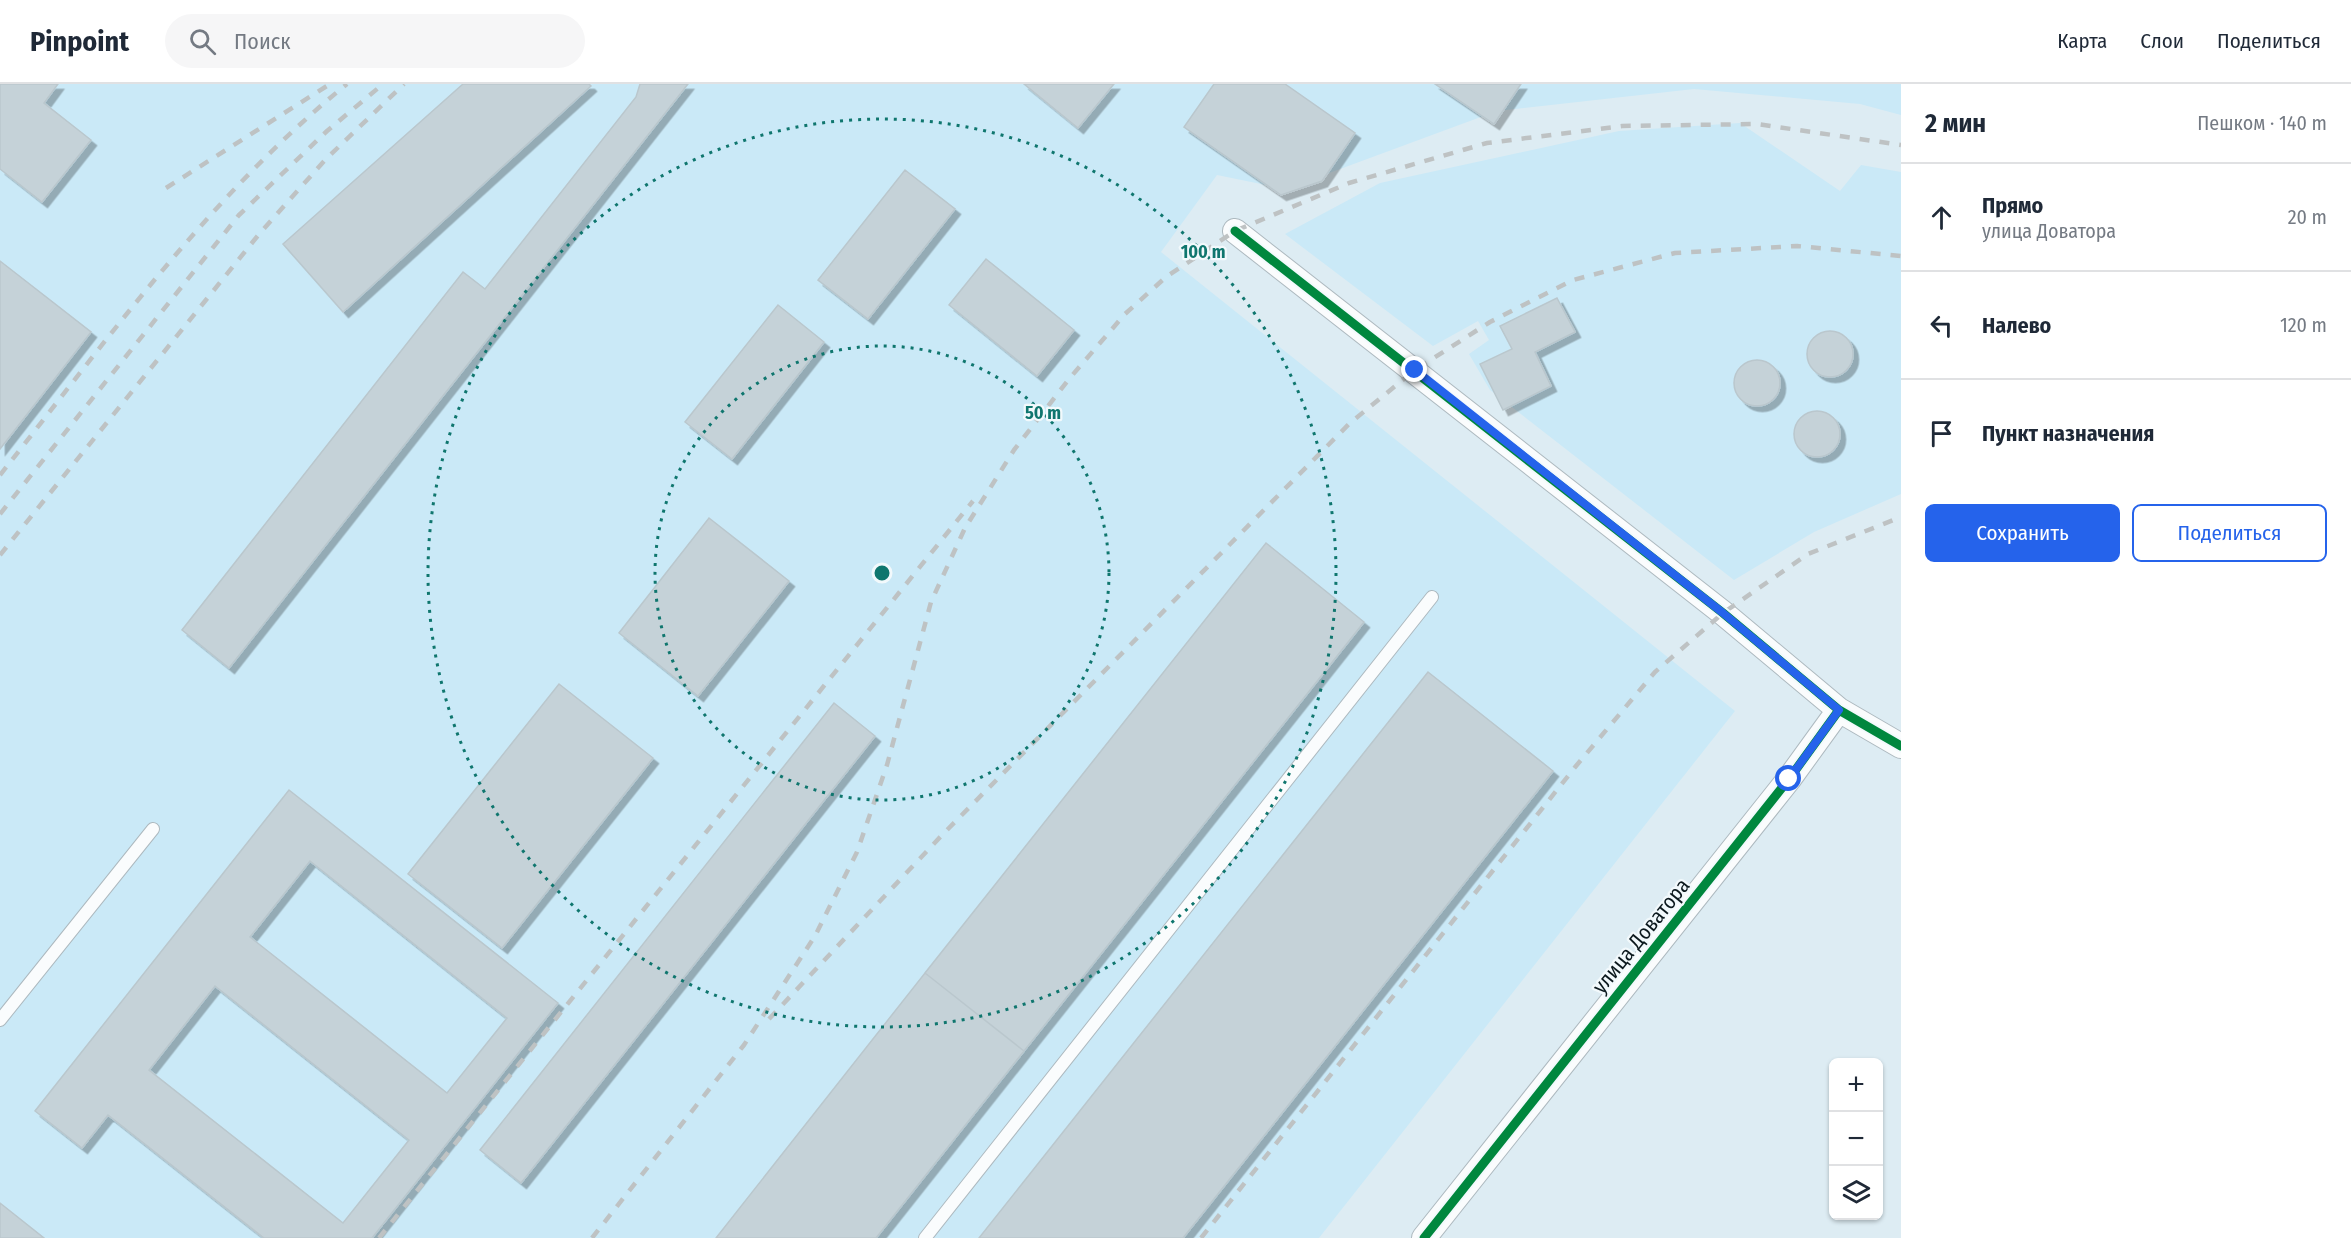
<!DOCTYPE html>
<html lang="ru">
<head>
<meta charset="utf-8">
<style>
	body { margin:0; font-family:"Fira Sans Condensed",sans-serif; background:#f6f6f7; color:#1f2937 }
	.controls { position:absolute; right:18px; bottom:18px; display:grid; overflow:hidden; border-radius:9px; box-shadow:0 2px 4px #0004 }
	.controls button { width:54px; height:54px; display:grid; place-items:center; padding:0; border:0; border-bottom:2px solid #e0e1e3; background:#fff; color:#1f2937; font:30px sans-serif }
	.stop { position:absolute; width:18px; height:18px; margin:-14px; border:4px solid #2563eb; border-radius:50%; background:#fff }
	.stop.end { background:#2563eb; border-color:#fff; box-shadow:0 2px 6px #0008 }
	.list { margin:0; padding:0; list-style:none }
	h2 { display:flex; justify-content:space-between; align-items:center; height:78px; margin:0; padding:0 24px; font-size:26px }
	h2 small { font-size:20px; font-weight:400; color:#747a83 }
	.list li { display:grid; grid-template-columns:39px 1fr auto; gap:18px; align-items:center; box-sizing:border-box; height:108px; padding:0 24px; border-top:2px solid #e0e1e3 }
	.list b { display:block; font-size:22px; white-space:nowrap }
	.list p { margin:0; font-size:20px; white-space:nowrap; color:#747a83 }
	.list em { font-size:20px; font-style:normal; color:#747a83 }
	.actions { display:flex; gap:12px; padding:18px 24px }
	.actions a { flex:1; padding:14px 0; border:2px solid #2563eb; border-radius:9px; text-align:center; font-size:21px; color:#2563eb }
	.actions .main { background:#2563eb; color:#fff }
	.icon { flex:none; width:33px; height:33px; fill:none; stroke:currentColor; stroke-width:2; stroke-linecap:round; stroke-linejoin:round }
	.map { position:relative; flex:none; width:1901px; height:1154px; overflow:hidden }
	header { display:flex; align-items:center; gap:36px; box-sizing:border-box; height:84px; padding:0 30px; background:#fff; border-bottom:2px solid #e0e1e3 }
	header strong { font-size:28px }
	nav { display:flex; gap:33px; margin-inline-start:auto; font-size:21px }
	.search { width:420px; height:54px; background:#f6f6f7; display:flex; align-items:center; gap:15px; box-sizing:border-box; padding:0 21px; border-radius:33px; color:#747a83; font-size:22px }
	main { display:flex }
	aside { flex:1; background:#fff }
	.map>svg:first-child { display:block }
	.built { fill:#cae9f7 }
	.building { fill:#c5d2d8; stroke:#bac7cd; stroke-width:1.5; fill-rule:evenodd; filter:url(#shadow) }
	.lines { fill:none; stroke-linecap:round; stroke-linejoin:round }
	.lane-casing { stroke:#adb9bf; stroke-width:14 }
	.street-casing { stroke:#adb9bf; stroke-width:26 }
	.lane { stroke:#fafcfd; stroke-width:12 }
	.street { stroke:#fafcfd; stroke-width:24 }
	.rail { stroke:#bec2c3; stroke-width:4.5; stroke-dasharray:10 10; stroke-linecap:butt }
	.cycleway-casing { stroke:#f2f9fc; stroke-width:13 }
	.cycleway { stroke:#00873e; stroke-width:9 }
	.route { stroke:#2563eb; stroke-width:8 }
	.ring { fill:none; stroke:#0f766e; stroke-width:3; stroke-dasharray:3 6 }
	.labels { text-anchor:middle; stroke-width:4.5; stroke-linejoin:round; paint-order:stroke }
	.street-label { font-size:21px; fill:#0c191e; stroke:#f2f9fc }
	.centre { fill:#0f766e; stroke:#f2f9fc; stroke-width:3 }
	.ring-label { font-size:18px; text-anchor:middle; font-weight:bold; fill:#0f766e; stroke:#f2f9fc; stroke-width:4.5; stroke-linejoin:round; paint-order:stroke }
</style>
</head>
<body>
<header>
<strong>Pinpoint</strong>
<div class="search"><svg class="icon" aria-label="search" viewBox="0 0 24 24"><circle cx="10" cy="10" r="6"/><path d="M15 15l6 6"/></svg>Поиск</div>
<nav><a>Карта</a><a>Слои</a><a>Поделиться</a></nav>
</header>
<main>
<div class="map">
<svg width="1901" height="1154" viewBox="0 0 1901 1154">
	<defs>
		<filter id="shadow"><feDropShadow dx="5.5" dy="5.5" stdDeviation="0" flood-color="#0004"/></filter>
	</defs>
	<rect width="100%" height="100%" fill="#ddecf3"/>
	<path class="built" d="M 0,0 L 1901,0 L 1901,31 L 1860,20 L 1694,5 L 1497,27 L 1286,105 L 1217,91 L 1161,168 L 1735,627 L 1319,1154 L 0,1154 Z
		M 1740,39 L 1840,107 L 1861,81 L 1901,88 L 1901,410 L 1814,448 L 1734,496 L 1490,306 L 1469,270 L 1489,256 L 1478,237 L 1433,262 L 1285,150 L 1380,99 L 1619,47 Z"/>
	<path class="building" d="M 0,0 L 58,0 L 44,19 L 91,56 L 42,118 L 0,85 Z
		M 463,0 L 589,0 L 591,2 L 343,228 L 283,160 Z
		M 640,0 L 688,0 L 229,584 L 182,546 L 463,188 L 485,205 L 636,13 Z
		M 1024,0 L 1114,0 L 1078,44 Z
		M 1214,0 L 1285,0 L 1355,49 L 1322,97 L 1281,111 L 1184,43 Z
		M 1435,0 L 1521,0 L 1494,40 Z
		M 905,86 L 955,125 L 868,235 L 818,196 Z
		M 986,175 L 1074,246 L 1037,292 L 949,221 Z
		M 0,177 L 91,248 L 0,365 Z
		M 1557,214 L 1575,248 L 1535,268 L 1551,302 L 1503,326 L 1480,280 L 1512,265 L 1500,242 Z
		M 778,221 L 824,258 L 732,375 L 685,338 Z
		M1807 270a23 23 0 1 1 46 0a23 23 0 1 1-46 0Z
		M1734 299a23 23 0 1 1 46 0a23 23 0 1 1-46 0Z
		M1794 350a23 23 0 1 1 46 0a23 23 0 1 1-46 0Z
		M 709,434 L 789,497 L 698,612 L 619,549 Z
		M 1266,459 L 1364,538 L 1024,967 L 925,889 Z
		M 1428,588 L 1553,687 L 1183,1154 L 979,1154 Z
		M 559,600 L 653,674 L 502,864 L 408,790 Z
		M 834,619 L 875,652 L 521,1099 L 480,1066 Z
		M 289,706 L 558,919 L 372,1154 L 264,1154 L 108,1031 L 82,1064 L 35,1027 ZM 310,777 L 507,934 L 447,1009 L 250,853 ZM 215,902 L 409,1056 L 343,1139 L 149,986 Z
		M 925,889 L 1024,967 L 876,1154 L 716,1154 Z
		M 0,1119 L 44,1154 L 0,1154 Z"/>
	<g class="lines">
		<g class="lane-casing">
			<path id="lane" d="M 0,936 L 153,745
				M 925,1154 L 1432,513"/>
		</g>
		<g class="street-casing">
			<path id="street" d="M 1235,147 L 1723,529 L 1839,626 L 1901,662
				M 1424,1154 L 1789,695 L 1839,626"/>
		</g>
		<use href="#lane" class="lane"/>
		<use href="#street" class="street"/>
		<path class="rail" d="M 166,104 L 330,0
			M 0,391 C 108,255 211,110 347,0
			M 0,430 L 239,131 L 327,47 L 383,0
			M 0,471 L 260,149 L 325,76 L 404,0
			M 769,935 L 943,750 L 1350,339 L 1415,286 L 1490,238 L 1573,196 L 1675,169 L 1797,162 L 1901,172
			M 379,1154 L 973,417
			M 592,1154 L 744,961 L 815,852 L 857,768 L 887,681 L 931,518 L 965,444 L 1014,366 L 1069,295 L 1125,230 L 1166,193 L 1235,147 L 1349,99 L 1487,59 L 1622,42 L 1757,40 L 1901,61
			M 1201,1154 L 1576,682 L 1655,588 L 1723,529 L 1808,470 L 1901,433"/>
		<g class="cycleway-casing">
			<path id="cycleway" d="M 1235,147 L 1723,529 L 1839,626 L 1901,662
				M 1424,1154 L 1789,695 L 1839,626"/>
		</g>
		<use href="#cycleway" class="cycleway"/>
	</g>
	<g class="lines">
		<path class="route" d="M 1415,286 L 1723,529 L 1839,626 L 1789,695"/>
	</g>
	<g class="ring">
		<circle cx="882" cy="489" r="227"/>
		<circle cx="882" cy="489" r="454"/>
	</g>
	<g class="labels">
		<g class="street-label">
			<text transform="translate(1641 852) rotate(-51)" y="7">улица Доватора</text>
		</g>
	</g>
	<circle cx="882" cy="489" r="9" class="centre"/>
	<g class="ring-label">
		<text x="1203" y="174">100 m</text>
		<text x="1043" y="335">50 m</text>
	</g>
</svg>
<div class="controls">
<button>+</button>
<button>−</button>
<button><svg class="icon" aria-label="layers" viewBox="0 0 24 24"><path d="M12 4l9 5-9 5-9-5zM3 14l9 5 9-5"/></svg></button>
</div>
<div class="stop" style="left:1789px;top:695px"></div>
<div class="stop end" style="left:1415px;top:286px"></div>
</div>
<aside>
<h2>2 мин<small>Пешком · 140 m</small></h2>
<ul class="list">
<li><svg class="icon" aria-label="ahead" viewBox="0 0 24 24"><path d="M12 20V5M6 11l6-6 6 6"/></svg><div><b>Прямо</b><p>улица Доватора</p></div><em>20 m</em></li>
<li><svg class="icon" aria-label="left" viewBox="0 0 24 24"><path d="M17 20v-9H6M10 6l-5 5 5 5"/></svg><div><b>Налево</b></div><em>120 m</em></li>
<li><svg class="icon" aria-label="arrive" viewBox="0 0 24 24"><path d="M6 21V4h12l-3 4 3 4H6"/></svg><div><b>Пункт назначения</b></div></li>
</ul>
<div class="actions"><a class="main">Сохранить</a><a>Поделиться</a></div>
</aside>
</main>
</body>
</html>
